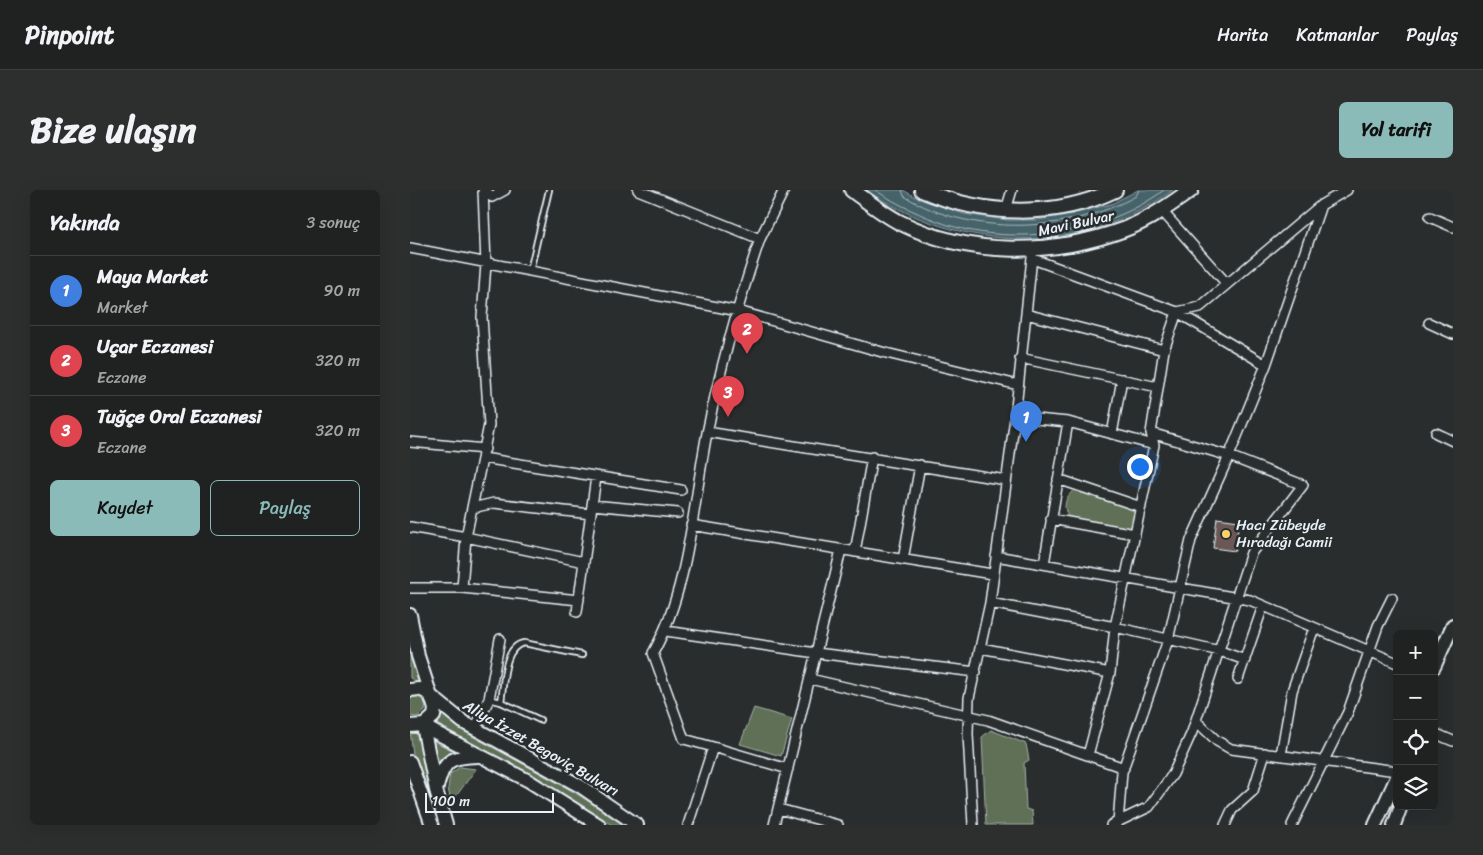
<!DOCTYPE html>
<html lang="tr">
<head>
<meta charset="utf-8">
<style>
	body { margin:0; font-family:Sriracha,sans-serif; background:#2d2f2f; color:#f1f3f6 }
	.controls { position:absolute; right:15px; bottom:15px; display:grid; overflow:hidden; border-radius:8px; box-shadow:0 5px 20px #0002 }
	.controls button { width:45px; height:45px; display:grid; place-items:center; padding:0; border:0; border-bottom:1px solid #3d3f40; background:#202222; color:#f1f3f6; font:25px sans-serif }
	.scale { position:absolute; left:15px; bottom:12px; width:129px; box-sizing:border-box; padding-left:5px; border:2px solid #e8f1f8; border-top:0; font-size:14px; line-height:18px; white-space:nowrap; color:#e8f1f8; -webkit-text-stroke:4px #2a2d2e; paint-order:stroke }
	.you { position:absolute; left:729px; top:276px; width:18px; height:18px; margin:-12px; border:4px solid #fff; border-radius:50%; background:#1a73e8; box-shadow:0 0 0 8px #1a73e833 }
	.badge { display:grid; place-items:center; width:32px; height:32px; border-radius:50%; background:#8bbbb9; color:#fff; font-size:16px; font-weight:700 }
	.pin { position:absolute; translate:-50% -41px; filter:drop-shadow(0 1px 2px #0008) }
	.pin::after { content:''; position:absolute; top:26px; width:18px; height:15px; background:inherit; clip-path:polygon(0 0,100% 0,50% 100%) }
	.list { margin:0; padding:0; list-style:none }
	h2 { display:flex; justify-content:space-between; align-items:center; height:65px; margin:0; padding:0 20px; font-size:21px }
	h2 small { font-size:16px; font-weight:400; color:#a2a4a5 }
	.list li { display:grid; grid-template-columns:32px 1fr auto; gap:15px; align-items:center; box-sizing:border-box; height:70px; padding:0 20px; border-top:1px solid #3d3f40 }
	.list b { display:block; font-size:19px; white-space:nowrap }
	.list p { margin:0; font-size:16px; white-space:nowrap; color:#a2a4a5 }
	.list em { font-size:16px; font-style:normal; color:#a2a4a5 }
	.actions { display:flex; gap:10px; padding:15px 20px }
	.actions a { flex:1; padding:11px 0; border:1px solid #8bbbb9; border-radius:8px; text-align:center; font-size:18px; color:#8bbbb9 }
	.actions .main { background:#8bbbb9; color:#111 }
	.icon { flex:none; width:28px; height:28px; fill:none; stroke:currentColor; stroke-width:2; stroke-linecap:round; stroke-linejoin:round }
	.map { position:relative; flex:none; width:1043px; height:635px; overflow:hidden; border-radius:8px }
	header { display:flex; align-items:center; gap:30px; box-sizing:border-box; height:70px; padding:0 25px; background:#202222; border-bottom:1px solid #3d3f40 }
	header strong { font-size:24px }
	nav { display:flex; gap:28px; margin-inline-start:auto; font-size:18px }
	.intro { display:flex; align-items:center; justify-content:space-between; box-sizing:border-box; height:120px; padding:0 30px }
	h1 { margin:0; font-size:35px }
	.button { padding:12px 22px; border-radius:8px; background:#8bbbb9; color:#111; font-size:18px; font-weight:700 }
	main { display:flex; gap:30px; padding:0 30px }
	aside { flex:1; background:#202222; border-radius:8px; box-shadow:0 5px 20px #0002 }
	.map>svg:first-child { display:block }
	.green { fill:#616f57; stroke:#a4b0a8 }
	.water { fill:#46636b; stroke:#879ca3 }
	.lines { fill:none; stroke-linecap:round; stroke-linejoin:round }
	.shore { stroke:#a7b8c0; stroke-width:1 }
	.building { fill:#6b5857; stroke:#e8f1f8 }
	.lane-casing { stroke:#e8f1f8; stroke-width:8 }
	.street-casing { stroke:#e8f1f8; stroke-width:12 }
	.secondary-casing { stroke:#e8f1f8; stroke-width:16 }
	.primary-casing { stroke:#e8f1f8; stroke-width:18 }
	.lane { stroke:#2a2d2e; stroke-width:4.5 }
	.street { stroke:#2a2d2e; stroke-width:9 }
	.secondary { stroke:#2a2d2e; stroke-width:12 }
	.primary { stroke:#2a2d2e; stroke-width:14 }
	.poi-dot { fill:#ffd166; stroke:#2a2d2e; stroke-width:2 }
	.labels { text-anchor:middle; stroke-width:5; stroke-linejoin:round; paint-order:stroke }
	.street-label { font-size:15px; fill:#e8f1f8; stroke:#2a2d2e }
	.poi-label { font-size:15px; fill:#e8f1f8; stroke:#2a2d2e; text-anchor:start }
</style>
</head>
<body>
<header>
<strong>Pinpoint</strong>
<nav><a>Harita</a><a>Katmanlar</a><a>Paylaş</a></nav>
</header>
<div class="intro"><h1>Bize ulaşın</h1><a class="button">Yol tarifi</a></div>
<main>
<aside>
<h2>Yakında<small>3 sonuç</small></h2>
<ul class="list">
<li><span class="badge" style="background:#3f7fe0">1</span><div><b>Maya Market</b><p>Market</p></div><em>90 m</em></li>
<li><span class="badge" style="background:#e0444e">2</span><div><b>Uçar Eczanesi</b><p>Eczane</p></div><em>320 m</em></li>
<li><span class="badge" style="background:#e0444e">3</span><div><b>Tuğçe Oral Eczanesi</b><p>Eczane</p></div><em>320 m</em></li>
</ul>
<div class="actions"><a class="main">Kaydet</a><a>Paylaş</a></div>
</aside>
<div class="map">
<svg width="1043" height="635" viewBox="0 0 1043 635">
	<rect width="100%" height="100%" fill="#2a2d2e"/>
	<filter id="ink" filterUnits="userSpaceOnUse"><feTurbulence type="fractalNoise" baseFrequency=".02" numOctaves="2"/><feDisplacementMap in="SourceGraphic" scale="10" xChannelSelector="R" yChannelSelector="G"/><feConvolveMatrix kernelMatrix="1 2 1 2 8 2 1 2 1" color-interpolation-filters="sRGB"/></filter>
	<g filter="url(#ink)">
		<path class="green" d="M 664,300 L 729,321 L 725,341 L 659,327 C 652,318 655,307 664,300 Z
			M 0,454 L 10,494 L 0,488 Z
			M 5,507 C 13,507 17,513 15,521 L 7,527 L 0,526 L 0,508 Z
			M 344,518 L 382,529 L 371,566 L 330,554 Z
			M 31,524 L 51,540 L 164,602 L 214,635 L 202,635 L 124,587 L 27,534 Z
			M 581,540 L 616,554 L 619,570 L 614,573 L 616,619 L 622,621 L 623,635 L 576,635 L 572,547 Z
			M 0,541 L 12,545 L 31,635 L 27,635 L 3,564 Z
			M 23,551 L 46,562 L 34,568 L 27,578 Z
			M 50,577 L 66,579 L 41,613 L 38,598 L 40,584 Z"/>
		<path class="water" d="M 456,0 L 493,0 L 509,9 L 554,24 L 597,30 L 628,30 L 662,24 L 701,14 L 728,0 L 763,0 C 671,68 548,62 456,0 Z"/>
		<g class="lines">
			<path class="shore" d="M 465,0 C 488,15 512,26 538,35 C 607,56 696,44 754,0
				M 492,0 L 494,6 C 561,47 659,43 726,6 L 729,0"/>
		</g>
		<path class="building" d="M 807,328 L 829,331 L 825,361 L 803,358 Z"/>
		<g class="lines">
			<g class="lane-casing">
				<path id="lane" d="M 120,81 L 139,0
					M 79,509 L 91,512 L 130,530
					M 91,512 C 94,495 93,456 114,453 L 172,465"/>
			</g>
			<g class="street-casing">
				<path id="street" d="M 75,0 L 82,7 L 95,0
					M 228,0 L 350,49 L 374,0
					M 596,20 L 602,0
					M 752,21 L 817,94
					M 1020,27 L 1043,37
					M 0,58 L 328,121 L 472,162 L 608,195
					M 623,69 L 767,122 L 856,175
					M 616,124 L 754,160
					M 1019,133 L 1043,144
					M 610,168 L 748,197
					M 605,227 L 658,232 L 744,255
					M 297,242 L 596,290
					M 1026,243 L 1043,251
					M 702,244 L 712,189
					M 0,252 L 75,259
					M 73,268 L 271,300
					M 648,289 L 731,317
					M 182,315 L 268,323
					M 62,318 L 84,313 L 181,324
					M 641,329 L 725,344
					M 281,335 L 582,384
					M 0,337 L 56,347 L 79,235 L 72,127 L 76,74 L 73,0
					M 445,362 L 462,267
					M 586,366 L 840,410 L 987,473
					M 493,370 L 510,275
					M 634,374 L 658,232
					M 0,398 L 52,398 L 169,410
					M 52,398 L 56,347 L 174,372
					M 580,413 L 705,437 L 810,461 L 835,470
					M 167,422 L 186,287
					M 256,441 L 406,463 L 566,482
					M 571,458 L 700,483
					M 400,489 L 578,530 L 714,578
					M 828,489 L 853,416
					M 786,531 L 807,551 L 821,559 L 987,581
					M 65,539 L 79,509 L 90,449
					M 1024,543 L 1043,551
					M 303,557 L 378,579
					M 678,565 L 700,483 L 705,437 L 744,255 L 741,243 L 754,160 L 767,122 L 790,117 L 911,15 L 937,0
					M 871,565 L 882,501 L 904,438
					M 369,619 L 428,635
					M 708,633 L 712,582 L 758,450 L 781,350 L 819,266 L 741,243
					M 278,635 L 303,557 L 274,549 L 243,463 C 279,399 283,315 297,243 C 310,179 329,111 350,49
					M 364,635 L 431,360
					M 563,635 L 558,544 L 559,508 L 580,413 L 605,227 L 623,58
					M 701,635 L 739,617 L 763,584 L 782,542 L 841,363 L 893,295 L 819,266 L 856,175 L 911,15
					M 815,635 L 822,620 L 843,601 L 855,563
					M 882,635 L 938,522 L 968,436 L 982,408"/>
			</g>
			<g class="secondary-casing">
				<path id="secondary" d="M 0,425 L 8,466 L 25,519 L 24,526 L 14,535 L 0,536
					M 1024,477 L 1043,435
					M 0,500 L 9,499 L 16,502 L 53,532 L 170,596 L 227,635
					M 13,536 L 119,591 L 189,635
					M 13,536 L 26,600 L 36,635
					M 0,572 L 22,635
					M 27,597 C 34,569 41,567 68,566
					M 965,635 L 987,587
					M 984,635 L 991,616"/>
			</g>
			<g class="primary-casing">
				<path id="primary" d="M 442,0 C 457,11 472,23 489,32 C 559,67 643,66 715,39 C 739,30 760,15 781,0
					M 512,0 C 573,26 645,29 705,0"/>
			</g>
			<use href="#lane" class="lane"/>
			<use href="#street" class="street"/>
			<use href="#secondary" class="secondary"/>
			<use href="#primary" class="primary"/>
		</g>
	</g>
	<circle class="poi-dot" cx="816" cy="344" r="5"/>
	<g class="labels">
		<g class="street-label">
			<text transform="translate(666 33) rotate(-12)" y="5">Mavi Bulvar</text>
			<text transform="translate(131 558) rotate(30)" y="5">Aliya İzzet Begoviç Bulvarı</text>
		</g>
		<g class="poi-label">
			<text x="826" y="340">Hacı Zübeyde<tspan x="826" dy="17">Hıradağı Camii</tspan></text>
		</g>
	</g>
</svg>
<div class="controls">
<button>+</button>
<button>−</button>
<button><svg class="icon" aria-label="locate" viewBox="0 0 24 24"><circle cx="12" cy="12" r="6"/><path d="M12 2v4M12 18v4M2 12h4M18 12h4"/></svg></button>
<button><svg class="icon" aria-label="layers" viewBox="0 0 24 24"><path d="M12 4l9 5-9 5-9-5zM3 14l9 5 9-5"/></svg></button>
</div>
<div class="scale">100 m</div>
<div class="you"></div>
<div class="pin badge" style="left:616px;top:252px;background:#3f7fe0">1</div>
<div class="pin badge" style="left:337px;top:164px;background:#e0444e">2</div>
<div class="pin badge" style="left:318px;top:227px;background:#e0444e">3</div>
</div>
</main>
</body>
</html>
